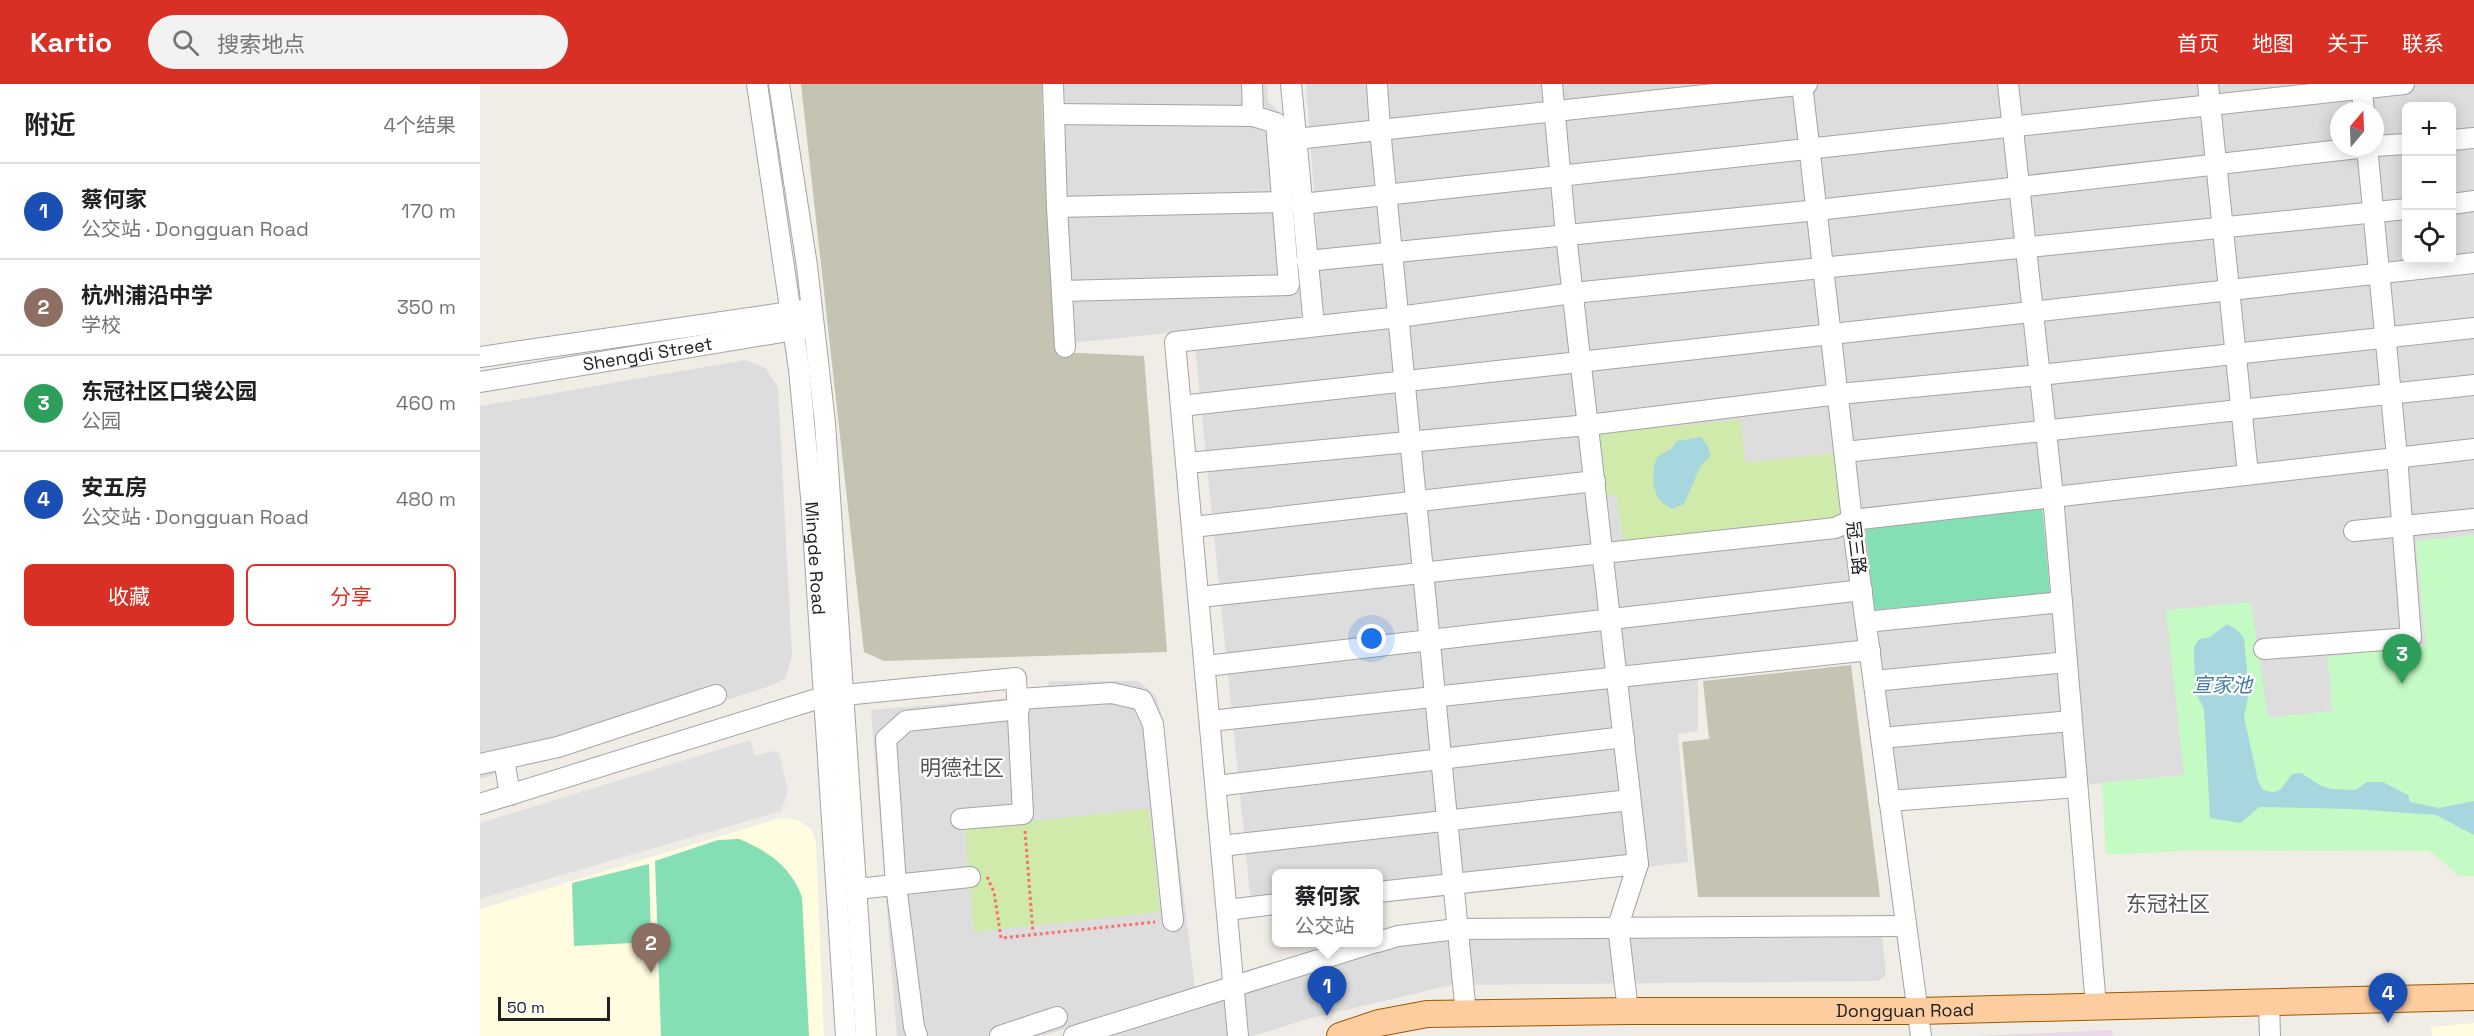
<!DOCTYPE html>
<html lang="zh">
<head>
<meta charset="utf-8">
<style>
	body { margin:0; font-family:"Space Grotesk","Noto Sans SC",sans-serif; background:#f2f2f2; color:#202124 }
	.controls { position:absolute; right:18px; top:18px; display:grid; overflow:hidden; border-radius:9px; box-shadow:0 3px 15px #0003 }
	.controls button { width:54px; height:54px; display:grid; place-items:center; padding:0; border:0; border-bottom:2px solid #e0e0e0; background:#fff; color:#202124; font:30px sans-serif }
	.compass { position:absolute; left:1850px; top:18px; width:54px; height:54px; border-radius:50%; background:#fff; box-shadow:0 3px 15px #0003; rotate:19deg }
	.scale { position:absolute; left:18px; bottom:15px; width:112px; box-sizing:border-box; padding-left:6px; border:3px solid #202020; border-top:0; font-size:16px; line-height:21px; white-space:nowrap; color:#202020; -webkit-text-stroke:4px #fff; paint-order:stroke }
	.you { position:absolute; left:892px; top:555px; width:21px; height:21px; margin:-15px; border:4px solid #fff; border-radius:50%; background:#1a73e8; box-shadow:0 0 0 9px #1a73e833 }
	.badge { display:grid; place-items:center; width:39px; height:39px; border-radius:50%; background:#d93025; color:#fff; font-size:20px; font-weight:700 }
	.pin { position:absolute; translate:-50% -50px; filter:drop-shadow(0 2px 3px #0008) }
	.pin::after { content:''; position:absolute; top:32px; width:21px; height:18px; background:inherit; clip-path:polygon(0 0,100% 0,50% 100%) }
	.popup { position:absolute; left:792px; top:785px; width:111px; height:78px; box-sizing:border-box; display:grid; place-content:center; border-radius:9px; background:#fff; filter:drop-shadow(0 2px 4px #0005); font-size:20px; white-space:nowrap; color:#757577 }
	.popup b { font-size:22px; color:#202124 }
	.popup::after { content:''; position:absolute; left:50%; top:100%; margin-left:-12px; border:12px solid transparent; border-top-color:#fff }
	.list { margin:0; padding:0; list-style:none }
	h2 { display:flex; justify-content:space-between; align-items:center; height:78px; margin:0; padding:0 24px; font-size:26px }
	h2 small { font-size:20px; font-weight:400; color:#757577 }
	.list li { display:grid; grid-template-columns:39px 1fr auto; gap:18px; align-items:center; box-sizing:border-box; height:96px; padding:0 24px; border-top:2px solid #e0e0e0 }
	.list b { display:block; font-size:22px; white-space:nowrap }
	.list p { margin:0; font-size:20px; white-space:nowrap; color:#757577 }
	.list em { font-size:20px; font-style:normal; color:#757577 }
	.actions { display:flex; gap:12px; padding:18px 24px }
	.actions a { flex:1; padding:14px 0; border:2px solid #d93025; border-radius:9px; text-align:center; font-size:21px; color:#d93025 }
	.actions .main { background:#d93025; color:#fff }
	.icon { flex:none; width:33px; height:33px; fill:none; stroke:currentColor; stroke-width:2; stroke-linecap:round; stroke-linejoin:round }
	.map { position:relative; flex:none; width:1994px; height:952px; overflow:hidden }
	header { display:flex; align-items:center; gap:36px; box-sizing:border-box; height:84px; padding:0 30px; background:#d93025; color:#fff }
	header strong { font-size:28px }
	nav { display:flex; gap:33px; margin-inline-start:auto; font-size:21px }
	.search { width:420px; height:54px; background:#f2f2f2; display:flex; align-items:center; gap:15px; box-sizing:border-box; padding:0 21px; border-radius:33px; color:#757577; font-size:22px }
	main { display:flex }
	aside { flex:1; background:#fff }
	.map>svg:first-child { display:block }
	.residential { fill:#dedddd; fill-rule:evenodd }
	.industrial { fill:#e9d8e8 }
	.education { fill:#fffce0 }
	.construction { fill:#c5c3b1 }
	.grass { fill:#d0eaac }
	.park { fill:#c4fac3 }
	.pitch { fill:#84e0b4 }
	.parking { fill:#e0e0e0 }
	.water { fill:#a6d6de }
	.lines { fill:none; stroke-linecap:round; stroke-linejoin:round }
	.minor-casing { stroke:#a4a4a4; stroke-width:22 }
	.major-casing { stroke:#9b5b00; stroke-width:28 }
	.path { stroke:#fb6f6c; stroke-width:3; stroke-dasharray:3 3; stroke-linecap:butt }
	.minor { stroke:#fff; stroke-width:20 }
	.major { stroke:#fdcc9f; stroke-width:26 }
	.labels { text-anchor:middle; stroke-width:4.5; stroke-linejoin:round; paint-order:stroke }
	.street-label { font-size:18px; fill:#202020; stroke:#fff }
	.water-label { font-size:20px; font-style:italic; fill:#447aa1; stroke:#fff }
	.quarter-label { font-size:21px; fill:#535353; stroke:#fff }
</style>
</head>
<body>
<header>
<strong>Kartio</strong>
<div class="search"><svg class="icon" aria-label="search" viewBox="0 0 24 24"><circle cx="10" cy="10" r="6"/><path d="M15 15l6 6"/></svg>搜索地点</div>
<nav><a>首页</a><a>地图</a><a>关于</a><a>联系</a></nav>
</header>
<main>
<aside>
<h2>附近<small>4个结果</small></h2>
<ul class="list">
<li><span class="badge" style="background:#1a4fb4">1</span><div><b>蔡何家</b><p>公交站 · Dongguan Road</p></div><em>170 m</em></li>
<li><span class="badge" style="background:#8d6e63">2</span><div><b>杭州浦沿中学</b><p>学校</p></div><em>350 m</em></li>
<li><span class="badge" style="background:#2e9e5b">3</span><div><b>东冠社区口袋公园</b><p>公园</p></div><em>460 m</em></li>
<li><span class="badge" style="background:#1a4fb4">4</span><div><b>安五房</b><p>公交站 · Dongguan Road</p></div><em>480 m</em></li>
</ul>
<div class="actions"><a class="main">收藏</a><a>分享</a></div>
</aside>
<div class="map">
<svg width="1994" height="952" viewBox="0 0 1994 952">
	<rect width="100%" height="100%" fill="#f0ece6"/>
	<path class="residential" d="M 570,0 L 787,0 L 788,17 L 803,32 L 822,230 L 816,236 L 581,260 Z
		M 826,0 L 1994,0 L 1994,451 L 1936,458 L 1946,561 L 1848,573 L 1852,627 L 1788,634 L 1704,691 L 1622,699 L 1404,730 L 1380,578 L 1218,592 L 1218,647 L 1198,650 L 1208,778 L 898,815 L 898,790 L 796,790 L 796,827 L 772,830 L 715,262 L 844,247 ZM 1926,22 L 1972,22 L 1972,176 L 1926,176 ZM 1859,27 L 1895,27 L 1895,63 L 1859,63 Z
		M 265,276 L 285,284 L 298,303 L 312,572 L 305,595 L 287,603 L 0,695 L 0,322 Z
		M 569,597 L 658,597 L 676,612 L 681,628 L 715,905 L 561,952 L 417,952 L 391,626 L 566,611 Z
		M 999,850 L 1402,852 L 1406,891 L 1398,897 L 972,901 L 827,935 L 773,952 L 630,952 L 917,859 Z"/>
	<path class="industrial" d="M 1631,946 L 1633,952 L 1494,952 Z"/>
	<path class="education" d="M 300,734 L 318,736 L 331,746 L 336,758 L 344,952 L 0,952 L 0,825 Z
		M 1994,939 L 1994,952 L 1952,952 L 1951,943 Z"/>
	<path class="construction" d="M 321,0 L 562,0 L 563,48 L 578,268 L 664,272 L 687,568 L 404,577 L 384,568 Z
		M 1371,581 L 1400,813 L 1218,813 L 1202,658 L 1229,655 L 1223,597 Z"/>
	<path class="grass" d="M 1261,336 L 1265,379 L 1355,369 L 1363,431 L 1353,436 L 1144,459 L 1136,411 L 1126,412 L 1119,349 Z
		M 669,725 L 680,828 L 494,848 L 485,744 Z"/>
	<path class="park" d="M 1994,451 L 1994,792 L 1979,792 L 1950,767 L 1720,766 L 1626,771 L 1622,699 L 1704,691 L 1686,526 L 1771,518 L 1788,634 L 1852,627 L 1848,573 L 1946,561 L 1936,457 Z"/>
	<path class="pitch" d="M 1562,422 L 1570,509 L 1394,526 L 1385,441 Z
		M 259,755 C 288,767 311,783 322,813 L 329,952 L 181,952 L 175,777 L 238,756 Z
		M 169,780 L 171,858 L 94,862 L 92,799 Z"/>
	<path class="parking" d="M 1994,187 L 1994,234 L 1916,245 L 1911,194 Z
		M 270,656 L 275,672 L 292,667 L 299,669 L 308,708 L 301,727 L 0,815 L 0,739 Z"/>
	<path class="water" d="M 1221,353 L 1228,363 L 1231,372 L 1221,381 L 1204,420 L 1192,425 C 1189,423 1183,420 1180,416 C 1171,405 1172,386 1177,373 L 1191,365 L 1197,357 Z
		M 1747,540 L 1757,546 L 1764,554 L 1769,608 L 1764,633 L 1778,697 L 1783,706 C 1801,712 1802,703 1812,690 L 1821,689 L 1841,702 L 1852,705 L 1876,706 L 1887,698 L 1903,698 L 1928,711 L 1930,718 L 1959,724 L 1994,717 L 1994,751 L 1956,731 L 1873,725 L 1779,723 L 1761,739 L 1730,734 L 1724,625 L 1715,607 L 1714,564 L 1718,556 L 1730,553 Z"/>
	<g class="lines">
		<g class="minor-casing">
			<g id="minor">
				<path id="s1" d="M 277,0 L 319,285 L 331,413 L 366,952"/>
				<path d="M 299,0 L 327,182 L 345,339 L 386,952"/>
				<path d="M 573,0 L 577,123 L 585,263"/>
				<path d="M 811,0 L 834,242"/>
				<path d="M 897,0 L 900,45 L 986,930"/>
				<path d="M 1072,0 L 1086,151 L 1158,780 L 1138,842 L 1148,927"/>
				<path d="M 1322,0 L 1372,436 L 1441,952"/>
				<path d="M 1528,0 L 1573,412 L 1616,922"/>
				<path d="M 1728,0 L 1768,390"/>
				<path d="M 1881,0 L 1884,27"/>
				<path d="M 574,30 L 773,32"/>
				<path d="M 816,55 L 1327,0"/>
				<path d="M 1972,56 L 1994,54"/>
				<path d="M 1895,62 L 1926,60"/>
				<path d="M 822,120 L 1924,0"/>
				<path d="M 1972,120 L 1994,117"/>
				<path d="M 577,123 L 803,118"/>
				<path d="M 827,177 L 1338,126 L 1887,63"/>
				<path d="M 582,207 L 809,201 L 796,39 L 773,32 L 772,0"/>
				<path d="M 0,273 L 324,226"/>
				<path id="s2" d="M 0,298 L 326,244"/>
				<path d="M 701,322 L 1994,179"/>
				<path d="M 1365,368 L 1994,301"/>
				<path d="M 707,379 L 1108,341 L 1359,310 L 1560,291 L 1994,244"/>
				<path d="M 713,443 L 1115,397"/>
				<path d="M 1874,447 L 1994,435"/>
				<path d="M 720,513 L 1355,444 L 1372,436 L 1994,365"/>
				<path d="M 1386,538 L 1582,518"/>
				<path d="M 1784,565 L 1931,554 L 1917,373 L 1887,63"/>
				<path d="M 726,582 L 1382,506"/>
				<path d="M 1394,597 L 1587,578"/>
				<path d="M 364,611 L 536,594 L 543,730 L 481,735"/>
				<path d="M 539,615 L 632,609 L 662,616 L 673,640 L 693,837"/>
				<path d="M 730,637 L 1390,566"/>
				<path d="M 1401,654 L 1591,637"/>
				<path d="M 24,675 L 30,711"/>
				<path d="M 0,680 L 78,663 L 236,611"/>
				<path d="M 736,702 L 1144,653"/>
				<path d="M 1409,717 L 1597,703"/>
				<path d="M 0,720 L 343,613"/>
				<path d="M 741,762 L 1150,716"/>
				<path d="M 377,805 L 490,793"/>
				<path d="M 898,808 L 1158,780"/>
				<path d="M 747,826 L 796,820"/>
				<path d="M 898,858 L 918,852 L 977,845 L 1426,842"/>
				<path d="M 1789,918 L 1790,952"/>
				<path d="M 437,952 L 434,943 L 416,801 L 406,655 L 426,637 L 539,625"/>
				<path d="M 520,952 L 577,933"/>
				<path d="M 594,952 L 896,858"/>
				<path d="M 758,952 L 695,258 L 919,233 L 1093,209 L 1926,125"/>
			</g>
		</g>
		<g class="major-casing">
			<g id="major">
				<path id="s3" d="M 860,952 L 899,939 L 947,930 L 1148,927 L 1438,927 L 1994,913"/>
			</g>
		</g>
		<path class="path" d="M 545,747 L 553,849
			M 507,793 L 514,808 L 521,854 L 675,838"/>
		<use href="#minor" class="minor"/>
		<use href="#major" class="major"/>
	</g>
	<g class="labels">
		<g class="street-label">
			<text dy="6" stroke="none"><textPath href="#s2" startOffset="170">Shengdi Street</textPath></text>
			<text transform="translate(1376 464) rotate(83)" y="6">冠三路</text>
			<text dy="6" stroke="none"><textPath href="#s1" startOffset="478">Mingde Road</textPath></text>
			<text dy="6" stroke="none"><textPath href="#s3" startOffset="568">Dongguan Road</textPath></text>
		</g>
		<g class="water-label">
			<text x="1742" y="608">宣家池</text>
		</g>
		<g class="quarter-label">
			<text x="482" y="691">明德社区</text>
			<text x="1688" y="827">东冠社区</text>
		</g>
	</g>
</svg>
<div class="controls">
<button>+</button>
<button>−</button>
<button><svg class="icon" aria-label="locate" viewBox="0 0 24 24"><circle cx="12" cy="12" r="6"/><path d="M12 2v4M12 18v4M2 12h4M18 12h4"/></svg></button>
</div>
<svg class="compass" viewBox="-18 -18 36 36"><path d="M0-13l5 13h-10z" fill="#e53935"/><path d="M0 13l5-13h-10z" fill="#757577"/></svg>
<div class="scale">50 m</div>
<div class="you"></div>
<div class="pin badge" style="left:847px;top:932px;background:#1a4fb4">1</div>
<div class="popup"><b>蔡何家</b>公交站</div>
<div class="pin badge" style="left:171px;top:889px;background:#8d6e63">2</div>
<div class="pin badge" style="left:1922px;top:600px;background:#2e9e5b">3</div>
<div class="pin badge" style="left:1908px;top:939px;background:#1a4fb4">4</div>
</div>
</main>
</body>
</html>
